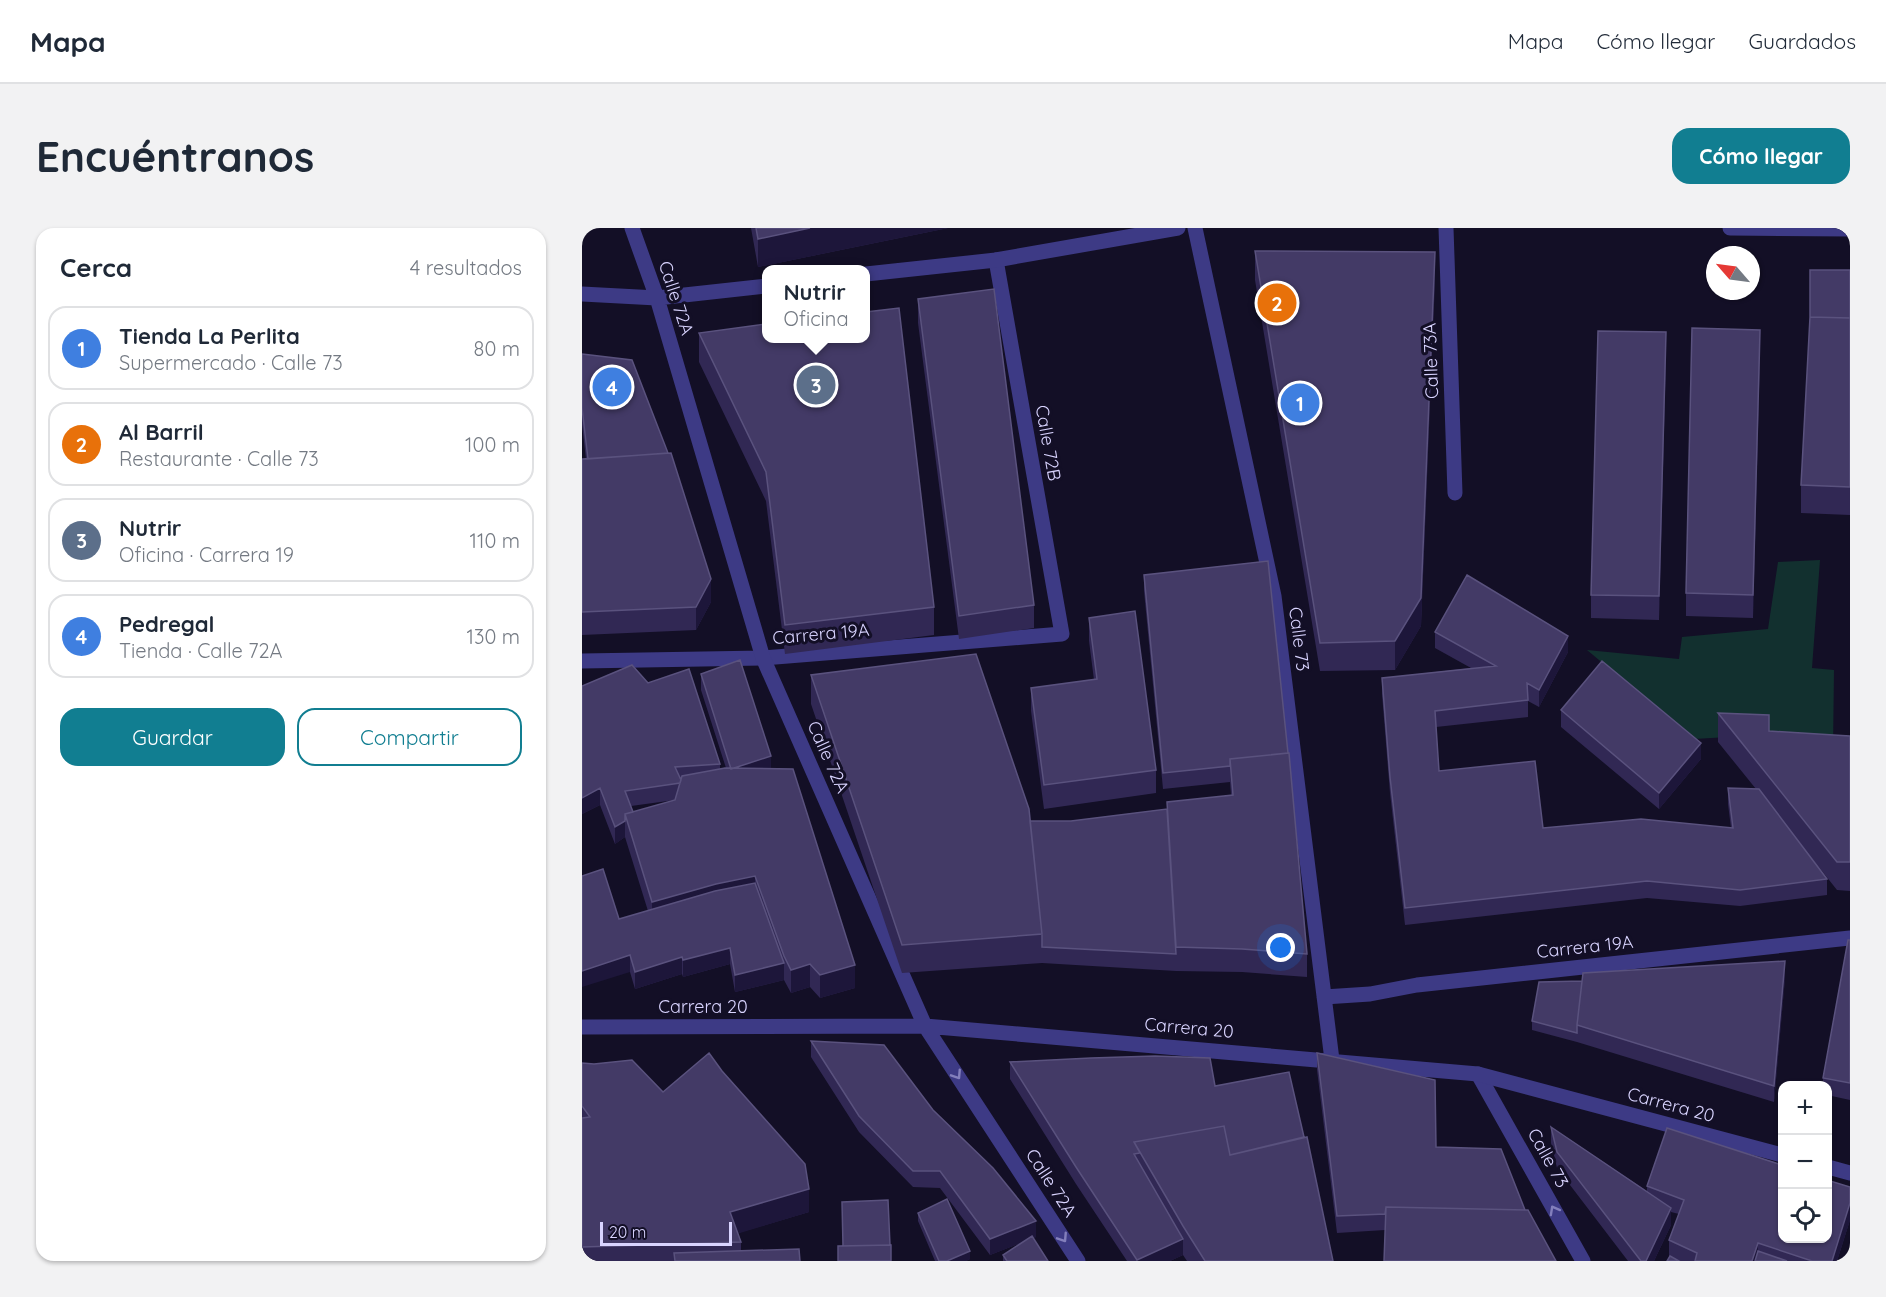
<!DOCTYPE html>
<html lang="es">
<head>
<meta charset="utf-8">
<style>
	body { margin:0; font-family:Quicksand,sans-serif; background:#f2f2f3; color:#1f2937 }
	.controls { position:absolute; right:18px; bottom:18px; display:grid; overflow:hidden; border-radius:12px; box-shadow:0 2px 4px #0004 }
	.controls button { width:54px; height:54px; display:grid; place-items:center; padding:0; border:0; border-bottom:2px solid #e0e1e3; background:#fff; color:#1f2937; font:30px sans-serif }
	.compass { position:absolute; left:1124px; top:18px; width:54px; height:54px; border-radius:50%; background:#fff; box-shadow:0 2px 4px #0004; rotate:298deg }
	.scale { position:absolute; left:18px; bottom:15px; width:132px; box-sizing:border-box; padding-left:6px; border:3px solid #d9d4ff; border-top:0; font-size:16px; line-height:21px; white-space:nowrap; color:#d9d4ff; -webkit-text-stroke:4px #130f26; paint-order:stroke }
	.you { position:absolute; left:699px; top:720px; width:21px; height:21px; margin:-15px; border:4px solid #fff; border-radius:50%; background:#1a73e8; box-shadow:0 0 0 9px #1a73e833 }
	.badge { display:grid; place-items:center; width:39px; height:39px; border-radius:50%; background:#117e91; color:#fff; font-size:20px; font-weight:700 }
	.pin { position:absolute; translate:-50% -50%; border:3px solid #fff; box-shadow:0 2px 6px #0006 }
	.popup { position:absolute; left:180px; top:37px; width:108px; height:78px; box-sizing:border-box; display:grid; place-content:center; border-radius:12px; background:#fff; filter:drop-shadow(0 2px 4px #0005); font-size:20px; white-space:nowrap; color:#747a83 }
	.popup b { font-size:22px; color:#1f2937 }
	.popup::after { content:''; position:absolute; left:50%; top:100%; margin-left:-12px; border:12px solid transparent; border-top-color:#fff }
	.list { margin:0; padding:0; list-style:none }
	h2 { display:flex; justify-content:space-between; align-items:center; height:78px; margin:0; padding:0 24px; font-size:26px }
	h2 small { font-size:20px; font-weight:400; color:#747a83 }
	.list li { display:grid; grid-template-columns:39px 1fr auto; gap:18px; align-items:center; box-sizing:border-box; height:84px; margin:0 12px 12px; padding:0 12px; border:2px solid #e0e1e3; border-radius:18px }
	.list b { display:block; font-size:22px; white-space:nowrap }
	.list p { margin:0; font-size:20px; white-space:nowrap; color:#747a83 }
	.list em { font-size:20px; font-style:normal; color:#747a83 }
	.actions { display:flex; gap:12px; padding:18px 24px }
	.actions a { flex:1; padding:14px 0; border:2px solid #117e91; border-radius:18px; text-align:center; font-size:21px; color:#117e91 }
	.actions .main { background:#117e91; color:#fff }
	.icon { flex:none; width:33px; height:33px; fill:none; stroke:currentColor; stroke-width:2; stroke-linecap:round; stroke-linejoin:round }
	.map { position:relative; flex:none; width:1268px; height:1033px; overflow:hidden; border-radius:18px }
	header { display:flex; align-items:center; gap:36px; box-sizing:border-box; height:84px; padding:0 30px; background:#fff; border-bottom:2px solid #e0e1e3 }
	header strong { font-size:28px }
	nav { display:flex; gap:33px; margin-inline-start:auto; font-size:21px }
	.intro { display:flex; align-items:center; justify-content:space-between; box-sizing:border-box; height:144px; padding:0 36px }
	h1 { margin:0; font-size:42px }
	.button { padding:15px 27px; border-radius:18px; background:#117e91; color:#fff; font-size:21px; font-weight:700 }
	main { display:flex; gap:36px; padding:0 36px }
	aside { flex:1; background:#fff; border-radius:18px; box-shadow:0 2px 4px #0004 }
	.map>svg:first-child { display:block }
	.green { fill:#12302f }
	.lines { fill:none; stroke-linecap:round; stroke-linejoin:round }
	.minor { stroke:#3d3a85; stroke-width:15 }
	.tertiary { stroke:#3d3a85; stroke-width:15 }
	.wall { fill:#312854; fill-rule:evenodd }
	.shaded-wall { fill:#1d163a }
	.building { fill:#433a66; stroke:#5a527e; stroke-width:1.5 }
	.oneway { stroke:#837fbc }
	.labels { text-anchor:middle; stroke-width:6; stroke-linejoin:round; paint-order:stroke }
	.street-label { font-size:18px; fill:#d9d4ff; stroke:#130f26 }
</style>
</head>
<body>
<header>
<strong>Mapa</strong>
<nav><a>Mapa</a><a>Cómo llegar</a><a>Guardados</a></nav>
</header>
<div class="intro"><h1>Encuéntranos</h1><a class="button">Cómo llegar</a></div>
<main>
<aside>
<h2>Cerca<small>4 resultados</small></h2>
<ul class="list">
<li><span class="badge" style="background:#3f7fe0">1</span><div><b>Tienda La Perlita</b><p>Supermercado · Calle 73</p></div><em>80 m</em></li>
<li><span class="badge" style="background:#e8710a">2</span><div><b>Al Barril</b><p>Restaurante · Calle 73</p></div><em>100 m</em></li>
<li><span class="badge" style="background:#5c6f8a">3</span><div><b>Nutrir</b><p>Oficina · Carrera 19</p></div><em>110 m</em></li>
<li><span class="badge" style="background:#3f7fe0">4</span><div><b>Pedregal</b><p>Tienda · Calle 72A</p></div><em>130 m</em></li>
</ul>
<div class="actions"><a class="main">Guardar</a><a>Compartir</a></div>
</aside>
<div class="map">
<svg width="1268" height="1033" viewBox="0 0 1268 1033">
	<rect width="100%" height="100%" fill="#130f26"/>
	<path class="green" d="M 1238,332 L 1230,440 L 1252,442 L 1251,521 L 1199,506 L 1112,511 L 1005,422 L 1097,431 L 1100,409 L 1186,401 L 1196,334 Z"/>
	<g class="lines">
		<path class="minor" d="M 613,0 L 692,368 L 750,832
			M 864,0 L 873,265
			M 0,433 L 181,430 L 480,406 L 414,32
			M 742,769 L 788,766 L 835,757 L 1268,710
			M 896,846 L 1001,1033"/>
		<path class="tertiary" d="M 50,0 L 75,70 L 181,430 L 343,798 L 496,1033
			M 1148,0 L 1268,1
			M 284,46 L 414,32 L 596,0
			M 0,66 L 75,70 L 184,58
			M 0,799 L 343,798 L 896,846 L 1200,927
			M 1246,939 L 1268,945"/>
	</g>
	<path class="wall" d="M 169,0 L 366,0 L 176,39 Z
		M 673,23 L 853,52 L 839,398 L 813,442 L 738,443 L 673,52 Z
		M 1268,42 L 1268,287 L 1219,285 L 1219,257 Z
		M 336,71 L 452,377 L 452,400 L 377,411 L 336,95 Z
		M 117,105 L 352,379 L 352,407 L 203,426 L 184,273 L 117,134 Z
		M 0,126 L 129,374 L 114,402 L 0,407 L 0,231 L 4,231 L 0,197 Z
		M 1178,126 L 1171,390 L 1104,388 L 1104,365 Z
		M 1084,127 L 1077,392 L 1009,390 L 1009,367 Z
		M 686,333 L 725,726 L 725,749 L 660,744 L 594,743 L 460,735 L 320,745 L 229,476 L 229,447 L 448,593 L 489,593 L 585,581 L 649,567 L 648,554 L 581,561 L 562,363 L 562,347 Z
		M 507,390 L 574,542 L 574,565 L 462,581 L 449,483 L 449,460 L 512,452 L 507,413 Z
		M 853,404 L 986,424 L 957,479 L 946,473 L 946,489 L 854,499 L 857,543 L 961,600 L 1149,600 L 1146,576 L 1146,560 L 1174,561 L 1136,514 L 1136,485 L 1187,503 L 1268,508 L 1268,663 L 1255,662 L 1236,638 L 1245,651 L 1245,667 L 1158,678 L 1065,670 L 823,697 L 808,565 L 800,466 L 800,450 L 889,440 L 853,420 Z
		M 50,437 L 138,536 L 138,541 L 144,540 L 119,462 L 119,446 L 189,541 L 273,760 L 238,770 L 228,759 L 209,765 L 202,752 L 153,764 L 148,736 L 101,749 L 100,746 L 53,761 L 48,744 L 37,691 L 66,683 L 43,609 L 33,616 L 18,577 L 0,586 ZM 93,572 L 51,584 L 49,578 Z
		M 979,482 L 1119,531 L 1077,581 L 979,499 Z
		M 1268,712 L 1268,872 L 1245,867 L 1245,858 L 1241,858 L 1241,850 Z
		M 1203,750 L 1192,874 L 995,814 L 950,802 L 950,793 Z
		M 229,813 L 351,882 L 454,1009 L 451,1010 L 466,1033 L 421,1033 L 421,1027 L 441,1014 L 408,1027 L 358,960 L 331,959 L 277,904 L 229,829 Z
		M 735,825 L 853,852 L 803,1002 L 755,1005 L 735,842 Z
		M 428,834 L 633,858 L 751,1033 L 605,1033 L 601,1027 L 588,1033 L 545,1033 L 494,956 L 428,851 Z
		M 0,835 L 81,864 L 227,984 L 156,1005 L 159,1014 L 159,1023 L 218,1033 L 0,1033 Z
		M 969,899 L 1065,963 L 1065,958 L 1268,992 L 1255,1033 L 1085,1033 L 1087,1029 L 1087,1012 L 1097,986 L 1089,984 L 1089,997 L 1072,1033 L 1046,1033 L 975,940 L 969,915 Z
		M 336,985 L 388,1031 L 384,1033 L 353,1033 L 336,993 Z"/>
	<path class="shaded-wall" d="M 228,0 L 366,0 L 176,39 L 176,11 Z
		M 853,24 L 853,52 L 839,398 L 813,442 L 813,413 Z
		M 1178,102 L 1178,126 L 1171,390 L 1171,367 Z
		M 1084,104 L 1084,127 L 1077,392 L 1077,368 Z
		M 129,351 L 129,374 L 114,402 L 114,379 Z
		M 986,408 L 986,424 L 957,479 L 957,462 Z
		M 1119,515 L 1119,531 L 1077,581 L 1077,565 Z
		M 189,528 L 189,544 L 149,541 Z
		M 18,560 L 18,577 L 0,586 L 0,570 Z
		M 43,593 L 43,609 L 33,616 L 33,599 Z
		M 173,648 L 173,671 L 70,697 L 70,674 L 134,656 Z
		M 148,720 L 148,736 L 101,749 L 101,732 Z
		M 48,727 L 48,744 L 0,759 L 0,743 Z
		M 100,729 L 100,746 L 53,761 L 53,744 Z
		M 1203,733 L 1203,750 L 1192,874 L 1192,858 Z
		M 202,735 L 202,752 L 153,764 L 153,747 Z
		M 228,736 L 228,759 L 209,765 L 209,742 Z
		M 273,737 L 273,760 L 238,770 L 238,747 Z
		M 227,961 L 227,984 L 148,1008 L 148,984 Z
		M 1268,975 L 1268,992 L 1255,1033 L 1250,1033 Z
		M 1089,980 L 1089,997 L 1072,1033 L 1064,1033 Z
		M 454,993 L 454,1009 L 408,1027 L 408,1011 Z
		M 601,1011 L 601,1027 L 588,1033 L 555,1033 L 555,1032 Z
		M 1176,1015 L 1176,1033 L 1170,1033 Z
		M 388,1023 L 388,1031 L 384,1033 L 365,1033 Z"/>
	<path class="building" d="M 174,0 L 228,0 L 176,11 Z
		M 673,23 L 853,24 L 839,370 L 813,413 L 738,415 Z
		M 1228,42 L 1268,42 L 1268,90 L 1228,89 Z
		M 412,61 L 452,377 L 377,388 L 336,71 Z
		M 317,80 L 352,379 L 203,397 L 184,244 L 117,105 L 184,96 L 184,111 L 284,111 L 284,84 Z
		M 1228,89 L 1268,90 L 1268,259 L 1219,257 Z
		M 1110,100 L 1178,102 L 1171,367 L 1104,365 Z
		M 1016,103 L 1084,104 L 1077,368 L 1009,367 Z
		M 0,126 L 50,132 L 86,225 L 6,231 L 0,180 Z
		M 89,225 L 129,351 L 114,379 L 0,384 L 0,231 Z
		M 686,333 L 706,525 L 648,531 L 648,538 L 581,545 L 562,347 Z
		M 885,347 L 986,408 L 957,462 L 945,455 L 946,472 L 853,483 L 857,543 L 953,533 L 961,600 L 1059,591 L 1151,600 L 1146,560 L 1177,561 L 1245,651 L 1158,662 L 1065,653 L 823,680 L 808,549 L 800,450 L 914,438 L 853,404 Z
		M 553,383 L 574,542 L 462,557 L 449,460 L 515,451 L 507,390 Z
		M 394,426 L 447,581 L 460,706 L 320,717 L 229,447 Z
		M 158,432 L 189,528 L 149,541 L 119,446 Z
		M 1020,433 L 1119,515 L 1077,565 L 979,482 Z
		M 50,437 L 66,455 L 107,441 L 138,536 L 93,539 L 99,552 L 98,555 L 43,563 L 51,584 L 43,586 L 43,593 L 33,599 L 18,560 L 0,570 L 0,458 Z
		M 1136,485 L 1187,487 L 1187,503 L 1268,508 L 1268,634 L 1255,634 Z
		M 707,525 L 725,726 L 660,721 L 594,719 L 585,574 L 651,567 L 648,531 Z
		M 143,540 L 211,541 L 273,737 L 238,747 L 228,736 L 209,742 L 202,728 L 173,648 L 134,656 L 70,674 L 43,586 L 93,572 L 100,548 Z
		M 585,581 L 594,726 L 460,719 L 460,706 L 448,593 L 489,593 Z
		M 21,641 L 37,691 L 133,663 L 173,655 L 202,735 L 153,747 L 148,720 L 101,732 L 100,729 L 53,744 L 48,727 L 0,743 L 0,648 Z
		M 1266,712 L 1268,712 L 1268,855 L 1241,850 Z
		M 1203,733 L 1192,858 L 995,797 L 1001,745 Z
		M 1000,753 L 995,797 L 995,805 L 950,793 L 957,754 Z
		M 229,813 L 302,817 L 351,882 L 411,940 L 454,993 L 408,1011 L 358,943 L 331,943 L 277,888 Z
		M 127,825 L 140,843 L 223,936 L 227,961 L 148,984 L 159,1014 L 0,1019 L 0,890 L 8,889 L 0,878 L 0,835 L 12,836 L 50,832 L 81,864 Z
		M 735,825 L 853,852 L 854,919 L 919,921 L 943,982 L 804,979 L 803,986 L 755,988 Z
		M 573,828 L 628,830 L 633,858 L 707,844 L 722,909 L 648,927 L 642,898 L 552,914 L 558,925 L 552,926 L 601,1011 L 555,1032 L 494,939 L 428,834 L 509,830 Z
		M 642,898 L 648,927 L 725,909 L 751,1033 L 623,1033 L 601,998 L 552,914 Z
		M 969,899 L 1089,980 L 1064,1033 L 1059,1033 L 975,924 Z
		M 1085,900 L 1200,937 L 1200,1011 L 1245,1011 L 1245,952 L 1268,959 L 1268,975 L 1250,1033 L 1230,1033 L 1176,1015 L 1170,1033 L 1113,1033 L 1115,1025 L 1087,1012 L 1102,972 L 1065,958 Z
		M 365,971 L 388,1023 L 365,1033 L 357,1033 L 336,985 Z
		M 306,972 L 308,1017 L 261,1018 L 260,974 Z
		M 804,979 L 946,982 L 974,1033 L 802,1033 Z
		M 450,1008 L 466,1033 L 425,1033 L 421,1027 Z
		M 309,1017 L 309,1033 L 256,1033 L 256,1018 Z
		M 217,1021 L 218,1033 L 93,1033 L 92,1025 Z
		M 1176,1023 L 1205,1033 L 1173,1033 Z
		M 1088,1028 L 1097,1033 L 1085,1033 Z"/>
	<defs><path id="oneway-chevron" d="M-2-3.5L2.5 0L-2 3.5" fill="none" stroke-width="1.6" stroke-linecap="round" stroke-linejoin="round" transform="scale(1.5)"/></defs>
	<g class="oneway">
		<use href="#oneway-chevron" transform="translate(375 847) rotate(57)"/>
		<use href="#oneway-chevron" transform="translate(972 982) rotate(-119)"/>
		<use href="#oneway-chevron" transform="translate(481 1010) rotate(57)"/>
	</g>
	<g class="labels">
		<g class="street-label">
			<text transform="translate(94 70) rotate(72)" y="6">Calle 72A</text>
			<text transform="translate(849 133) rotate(-92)" y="6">Calle 73A</text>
			<text transform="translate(466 215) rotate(80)" y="6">Calle 72B</text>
			<text transform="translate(239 406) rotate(-5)" y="6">Carrera 19A</text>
			<text transform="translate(717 411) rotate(83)" y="6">Calle 73</text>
			<text transform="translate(246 529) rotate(66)" y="6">Calle 72A</text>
			<text transform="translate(1003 719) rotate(-6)" y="6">Carrera 19A</text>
			<text x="121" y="785">Carrera 20</text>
			<text transform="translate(607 800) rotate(5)" y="6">Carrera 20</text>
			<text transform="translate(1089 877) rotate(15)" y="6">Carrera 20</text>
			<text transform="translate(966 930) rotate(61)" y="6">Calle 73</text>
			<text transform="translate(469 955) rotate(57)" y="6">Calle 72A</text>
		</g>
	</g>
</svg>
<div class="controls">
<button>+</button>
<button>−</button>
<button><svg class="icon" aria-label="locate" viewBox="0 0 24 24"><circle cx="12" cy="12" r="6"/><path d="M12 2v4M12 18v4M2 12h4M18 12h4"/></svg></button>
</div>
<svg class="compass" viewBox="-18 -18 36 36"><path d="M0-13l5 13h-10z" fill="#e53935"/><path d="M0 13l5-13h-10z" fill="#747a83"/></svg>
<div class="scale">20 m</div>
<div class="you"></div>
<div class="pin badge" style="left:718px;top:175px;background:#3f7fe0">1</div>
<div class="pin badge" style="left:695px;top:75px;background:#e8710a">2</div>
<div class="pin badge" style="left:234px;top:157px;background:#5c6f8a">3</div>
<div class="popup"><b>Nutrir</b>Oficina</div>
<div class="pin badge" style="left:30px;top:159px;background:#3f7fe0">4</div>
</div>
</main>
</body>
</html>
